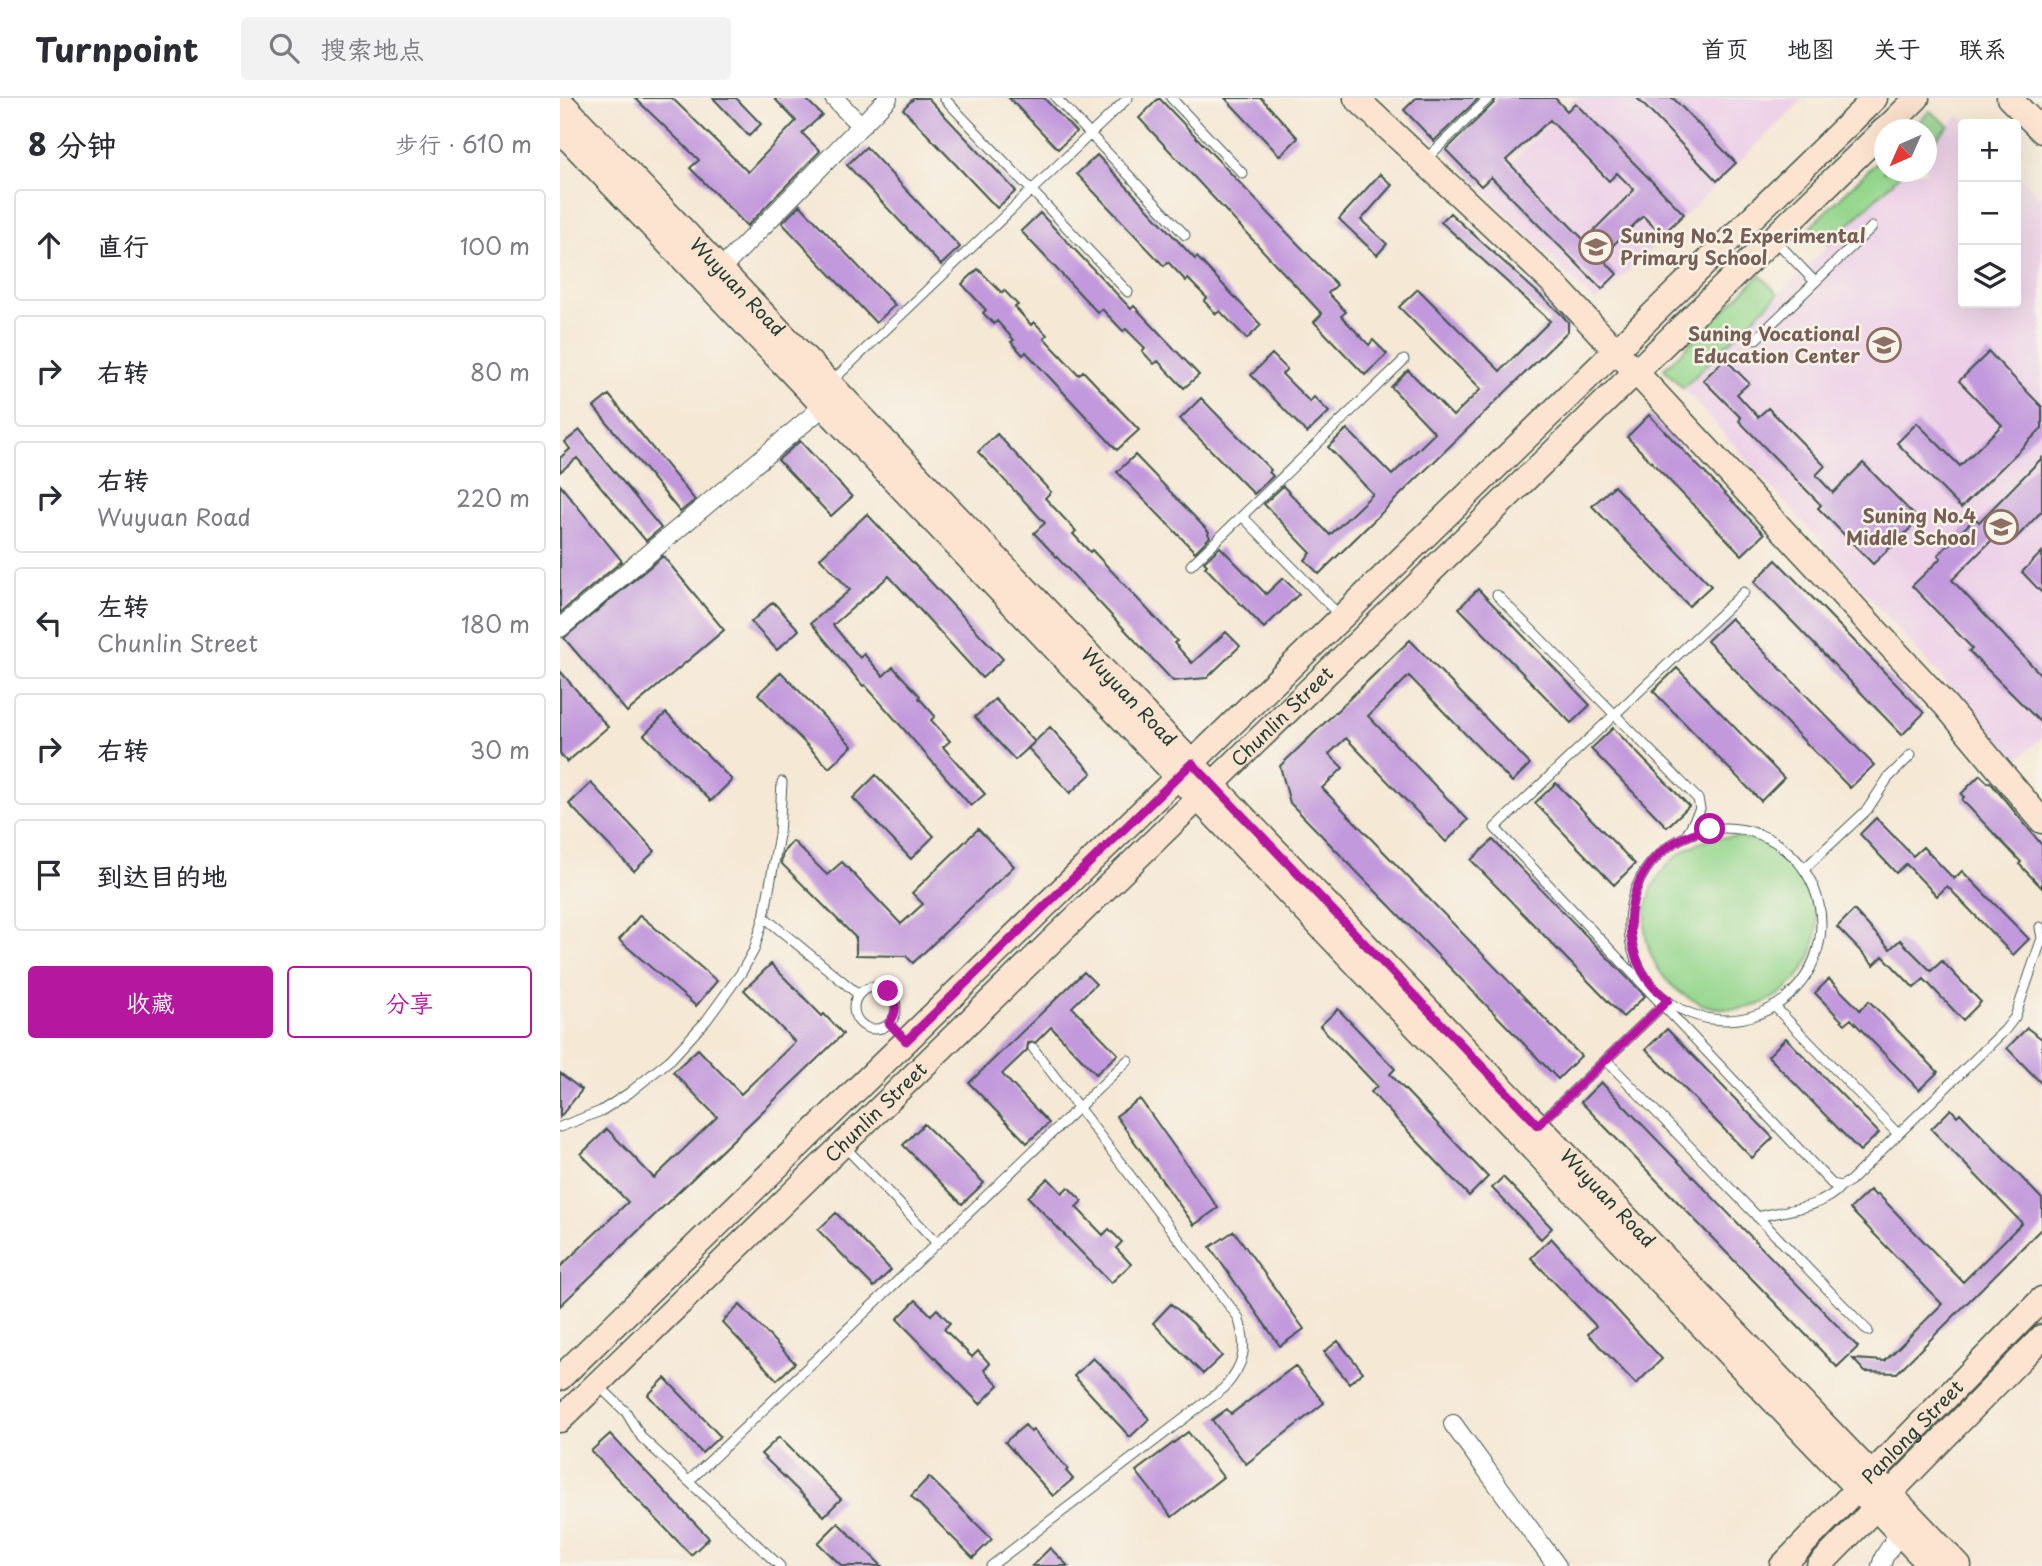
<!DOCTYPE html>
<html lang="zh">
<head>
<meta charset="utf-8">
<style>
	body { margin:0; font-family:"Playpen Sans","LXGW WenKai TC",sans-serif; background:#f2f2f3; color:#2b2b33 }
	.controls { position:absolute; right:21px; top:21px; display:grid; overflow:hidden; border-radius:7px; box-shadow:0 7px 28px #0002 }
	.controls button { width:63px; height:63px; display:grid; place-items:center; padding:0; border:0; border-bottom:2px solid #e1e1e2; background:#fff; color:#2b2b33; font:35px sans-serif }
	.compass { position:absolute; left:1314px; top:21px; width:63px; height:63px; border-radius:50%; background:#fff; box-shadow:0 7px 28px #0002; rotate:225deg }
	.stop { position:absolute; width:21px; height:21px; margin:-16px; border:5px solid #b5179e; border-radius:50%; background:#fff }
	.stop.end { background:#b5179e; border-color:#fff; box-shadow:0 2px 7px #0008 }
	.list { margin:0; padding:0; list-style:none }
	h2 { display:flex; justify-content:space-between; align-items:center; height:91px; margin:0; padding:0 28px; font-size:30px }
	h2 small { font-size:23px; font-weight:400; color:#7c7c81 }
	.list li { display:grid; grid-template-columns:46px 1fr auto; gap:21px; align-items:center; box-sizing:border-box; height:112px; margin:0 14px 14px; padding:0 14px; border:2px solid #e1e1e2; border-radius:7px }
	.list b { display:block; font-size:26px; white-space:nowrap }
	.list p { margin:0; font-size:23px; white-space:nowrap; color:#7c7c81 }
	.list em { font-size:23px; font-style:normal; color:#7c7c81 }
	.actions { display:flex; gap:14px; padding:21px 28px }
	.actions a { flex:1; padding:16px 0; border:2px solid #b5179e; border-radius:7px; text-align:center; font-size:24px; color:#b5179e }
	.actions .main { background:#b5179e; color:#fff }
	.icon { flex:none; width:38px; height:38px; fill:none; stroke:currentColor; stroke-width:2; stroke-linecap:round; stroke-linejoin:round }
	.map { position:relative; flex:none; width:1482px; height:1468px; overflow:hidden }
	header { display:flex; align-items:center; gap:42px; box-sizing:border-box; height:98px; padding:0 35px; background:#fff; border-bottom:2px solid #e1e1e2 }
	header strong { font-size:33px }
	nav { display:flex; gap:38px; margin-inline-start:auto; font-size:24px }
	.search { width:490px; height:63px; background:#f2f2f3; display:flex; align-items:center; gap:18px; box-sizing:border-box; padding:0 24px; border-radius:7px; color:#7c7c81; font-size:26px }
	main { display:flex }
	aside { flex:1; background:#fff }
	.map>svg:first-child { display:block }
	.built { fill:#edd0e8 }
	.green { fill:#96d78e; stroke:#5a8a61; stroke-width:2 }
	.building { fill:#c299dc; fill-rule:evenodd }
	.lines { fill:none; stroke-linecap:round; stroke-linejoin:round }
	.lane-casing { stroke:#3f574c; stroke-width:11 }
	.street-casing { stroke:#3f574c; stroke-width:20 }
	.secondary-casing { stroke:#3f574c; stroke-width:27 }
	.lane { stroke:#fff; stroke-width:9 }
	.street { stroke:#fff; stroke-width:18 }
	.secondary { stroke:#fde4d0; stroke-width:24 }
	.route { stroke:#b5179e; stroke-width:9 }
	.labels { text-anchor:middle; stroke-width:5; stroke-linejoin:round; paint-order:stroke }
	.education-label { font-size:19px; font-weight:bold; fill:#785e54; stroke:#f7f3e8; text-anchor:end }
	.street-label { font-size:19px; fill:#1f3d34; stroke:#f7f3e8 }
</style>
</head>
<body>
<header>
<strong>Turnpoint</strong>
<div class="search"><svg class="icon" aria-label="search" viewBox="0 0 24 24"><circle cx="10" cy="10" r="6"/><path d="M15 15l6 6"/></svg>搜索地点</div>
<nav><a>首页</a><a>地图</a><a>关于</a><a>联系</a></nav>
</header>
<main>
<aside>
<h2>8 分钟<small>步行 · 610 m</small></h2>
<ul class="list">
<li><svg class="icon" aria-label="ahead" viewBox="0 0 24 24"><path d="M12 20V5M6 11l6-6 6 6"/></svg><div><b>直行</b></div><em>100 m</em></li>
<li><svg class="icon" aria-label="right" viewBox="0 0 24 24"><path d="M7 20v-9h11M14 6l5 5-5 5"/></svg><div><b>右转</b></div><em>80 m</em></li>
<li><svg class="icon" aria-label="right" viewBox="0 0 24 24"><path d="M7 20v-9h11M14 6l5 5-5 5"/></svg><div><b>右转</b><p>Wuyuan Road</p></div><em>220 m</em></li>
<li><svg class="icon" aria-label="left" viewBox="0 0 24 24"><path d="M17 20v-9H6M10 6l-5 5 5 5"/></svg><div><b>左转</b><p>Chunlin Street</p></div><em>180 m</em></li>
<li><svg class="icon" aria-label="right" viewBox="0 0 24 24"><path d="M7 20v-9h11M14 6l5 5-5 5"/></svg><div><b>右转</b></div><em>30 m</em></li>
<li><svg class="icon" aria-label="arrive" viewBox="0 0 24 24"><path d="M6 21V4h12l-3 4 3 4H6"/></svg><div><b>到达目的地</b></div></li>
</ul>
<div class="actions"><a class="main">收藏</a><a>分享</a></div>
</aside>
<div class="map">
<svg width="1482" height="1468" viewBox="0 0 1482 1468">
	<rect width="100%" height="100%" fill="#f7f3e8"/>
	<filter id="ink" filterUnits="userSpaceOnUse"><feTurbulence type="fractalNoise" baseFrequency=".0143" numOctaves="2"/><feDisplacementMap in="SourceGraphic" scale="14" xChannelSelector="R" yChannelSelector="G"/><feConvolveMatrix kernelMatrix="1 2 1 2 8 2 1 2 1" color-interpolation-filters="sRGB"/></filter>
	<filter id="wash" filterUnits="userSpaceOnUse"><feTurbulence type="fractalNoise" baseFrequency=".00686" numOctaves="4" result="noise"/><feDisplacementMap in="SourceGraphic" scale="28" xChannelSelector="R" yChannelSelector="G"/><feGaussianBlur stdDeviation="1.57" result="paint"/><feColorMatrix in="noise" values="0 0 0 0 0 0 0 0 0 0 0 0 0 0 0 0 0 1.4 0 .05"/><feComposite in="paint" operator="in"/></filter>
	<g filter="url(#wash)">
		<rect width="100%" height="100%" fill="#f5e8d5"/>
		<path class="built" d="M 1015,0 L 1244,0 L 1036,205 L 923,92 Z
			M 1399,18 L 1408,26 L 1403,26 L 1403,205 L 1456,205 L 1456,75 L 1482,101 L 1482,639 L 1456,663 L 1123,290 L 1343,74 L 1366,74 L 1367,50 Z"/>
		<path class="green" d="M 1370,13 L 1389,28 L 1367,50 L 1366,32 L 1351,31 Z
			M 1324,57 L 1324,74 L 1343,74 L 1269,146 L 1251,128 Z
			M 1200,177 L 1218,196 L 1123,290 L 1104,271 Z
			M1085 825a86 86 0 1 1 172 0a86 86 0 1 1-172 0Z"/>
		<g id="blocks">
			<path class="building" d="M 75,0 L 112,0 L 188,74 L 236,23 L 214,0 L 245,0 L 262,17 L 242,35 L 260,53 L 187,128 L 130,70 L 139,62 Z
				M 153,0 L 176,0 L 201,26 L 189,38 Z
				M 354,0 L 368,0 L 456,93 L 437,110 L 343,11 Z
				M 449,0 L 484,0 L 516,34 L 498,51 Z
				M 599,0 L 777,187 L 768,195 L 786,214 L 781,218 L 809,247 L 813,242 L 827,256 L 805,277 L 754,224 L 762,216 L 579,20 Z
				M 665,0 L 701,0 L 738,40 L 720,58 Z
				M 856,0 L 919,0 L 874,43 L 844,12 Z
				M 936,0 L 995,0 L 1007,13 L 1015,5 L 1124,116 L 1102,137 L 1083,118 L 1041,159 L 1057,176 L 1042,191 L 931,79 L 921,88 L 886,52 L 934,5 ZM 990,22 L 1049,83 L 1057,75 L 1074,92 L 1024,142 L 946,62 Z
				M 1077,0 L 1113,0 L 1176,65 L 1157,83 Z
				M 306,49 L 400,149 L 381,167 L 287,67 Z
				M 537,57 L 635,161 L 637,159 L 701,227 L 687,241 L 660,213 L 656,216 L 644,203 L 647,200 L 628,181 L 626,183 L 608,164 L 604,168 L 517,76 Z
				M 820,76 L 832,87 L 801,122 L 827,146 L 817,157 L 779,121 Z
				M 240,107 L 335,207 L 316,225 L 222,125 Z
				M 480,115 L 571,211 L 574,208 L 639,277 L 624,290 L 598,263 L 594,266 L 582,253 L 585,250 L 566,231 L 563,233 L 542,211 L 538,215 L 461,133 Z
				M 890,115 L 1001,216 L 1008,224 L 1008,233 L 759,476 L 745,462 L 751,455 L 704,406 L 723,388 L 770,437 L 813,396 L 768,349 L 787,331 L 832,377 L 875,335 L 831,289 L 848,272 L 893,318 L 921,291 L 839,209 L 858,191 L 940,273 L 990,223 L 881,124 Z
				M 418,171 L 442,195 L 444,192 L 458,207 L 455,209 L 471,227 L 474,224 L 487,237 L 484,240 L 519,277 L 523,273 L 579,332 L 557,352 L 466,254 L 463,257 L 451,244 L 454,242 L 437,223 L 434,226 L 423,215 L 426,212 L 402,186 Z
				M 1429,254 L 1482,309 L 1482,330 L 1401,410 L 1337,345 L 1357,325 L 1400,368 L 1442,327 L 1399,283 Z
				M 712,256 L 727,271 L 722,276 L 750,304 L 754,299 L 769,314 L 747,335 L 691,277 Z
				M 1165,261 L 1189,285 L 1177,296 L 1198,319 L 1208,310 L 1265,368 L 1256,377 L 1273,395 L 1303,365 L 1359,422 L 1313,466 L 1258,410 L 1261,407 L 1179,323 L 1181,320 L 1143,282 Z
				M 49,297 L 135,402 L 120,414 L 34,309 Z
				M 641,300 L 711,372 L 709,374 L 713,378 L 694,396 L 620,321 Z
				M 1089,317 L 1204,436 L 1182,457 L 1067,339 Z
				M 20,332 L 101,430 L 86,443 L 17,360 L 0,374 L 0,360 L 10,351 L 5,344 Z
				M 437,336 L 491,394 L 485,400 L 516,433 L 513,436 L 530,454 L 532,452 L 617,543 L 614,545 L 632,565 L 666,534 L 680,548 L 647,580 L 613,583 L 474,435 L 485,425 L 418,354 Z
				M 240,343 L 292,399 L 271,418 L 218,362 Z
				M 575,357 L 649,434 L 648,436 L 650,439 L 635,454 L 557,374 Z
				M 1482,360 L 1482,413 L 1454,442 L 1443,431 L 1392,482 L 1482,578 L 1482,626 L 1409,553 L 1412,550 L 1352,488 L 1381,460 L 1378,457 L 1415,420 L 1419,424 Z
				M 0,387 L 62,463 L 0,515 Z
				M 1054,388 L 1151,488 L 1129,508 L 1032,408 Z
				M 307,416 L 443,561 L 422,580 L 329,478 L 273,527 L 300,560 L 304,556 L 323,578 L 333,569 L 360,598 L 359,600 L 375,618 L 371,622 L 390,643 L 383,649 L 425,696 L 411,708 L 305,587 L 303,588 L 251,525 L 290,492 L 260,460 Z
				M 660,449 L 706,496 L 723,480 L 739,496 L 704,530 L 645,469 L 647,467 L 644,464 Z
				M 1482,454 L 1482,495 L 1462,474 Z
				M 103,458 L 164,532 L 67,614 L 4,540 Z
				M 1216,462 L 1364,615 L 1342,637 L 1194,484 Z
				M 918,491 L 1030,607 L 1011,625 L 899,510 Z
				M 213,504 L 239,532 L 217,552 L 191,524 Z
				M 1171,520 L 1314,667 L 1290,690 L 1147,543 Z
				M 850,542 L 970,666 L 952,684 L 849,578 L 808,618 L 908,722 L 886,744 L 786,640 L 769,656 L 783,670 L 762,690 L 1021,958 L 998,981 L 730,705 L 720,668 Z
				M 1117,570 L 1224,680 L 1201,703 L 1093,593 Z
				M 0,573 L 48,629 L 7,664 L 0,656 Z
				M 221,574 L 292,648 L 269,670 L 198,596 Z
				M 435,601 L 475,644 L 455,662 L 415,619 Z
				M 106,615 L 172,682 L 151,703 L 84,637 Z
				M 490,629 L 532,675 L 510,695 L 468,650 Z
				M 1053,630 L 1129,708 L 1107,729 L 1031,651 Z
				M 316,677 L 374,738 L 351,761 L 293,700 Z
				M 1420,677 L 1428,685 L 1430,684 L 1482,747 L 1482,790 L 1459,766 L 1461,764 L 1402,702 L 1404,699 L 1401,696 Z
				M 31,685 L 95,753 L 74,773 L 9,706 Z
				M 996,685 L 1075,766 L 1054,787 L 975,705 Z
				M 1316,720 L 1353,758 L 1363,749 L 1394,781 L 1402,773 L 1469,841 L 1453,857 L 1387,788 L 1377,798 L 1346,766 L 1336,775 L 1300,736 Z
				M 418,731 L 454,768 L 353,865 L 346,858 L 296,857 L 296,840 L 221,765 L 223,754 L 233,743 L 267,777 L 282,764 L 341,826 L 363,806 L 352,795 Z
				M 933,742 L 1085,898 L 1063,919 L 911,762 Z
				M 1294,812 L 1330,851 L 1340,842 L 1371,873 L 1382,863 L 1421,904 L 1403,922 L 1364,881 L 1354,890 L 1323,858 L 1314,867 L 1277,829 Z
				M 80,817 L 157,883 L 136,908 L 59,842 Z
				M 211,866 L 262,918 L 264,916 L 283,936 L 0,1208 L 0,1169 L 68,1104 L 21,1056 L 47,1031 L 94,1080 L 157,1019 L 113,974 L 138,951 L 181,996 L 235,944 L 184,892 Z
				M 524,874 L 536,886 L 512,909 L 558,956 L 536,976 L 491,929 L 476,944 L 468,945 L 467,952 L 442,976 L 489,1025 L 467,1045 L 409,985 Z
				M 1269,881 L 1300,912 L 1309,903 L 1378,974 L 1359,992 L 1291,921 L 1285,926 L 1255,895 Z
				M 778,911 L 835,971 L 830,976 L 928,1079 L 909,1098 L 811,994 L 817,988 L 760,928 Z
				M 1467,930 L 1482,941 L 1482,986 L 1447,950 Z
				M 1107,931 L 1213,1040 L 1192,1060 L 1086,951 Z
				M 1226,940 L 1319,1035 L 1300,1053 L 1208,958 Z
				M 0,975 L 22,992 L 0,1019 Z
				M 1041,984 L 1298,1249 L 1277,1269 L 1021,1004 Z
				M 580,1001 L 658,1110 L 634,1127 L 556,1018 Z
				M 1391,1011 L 1397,1018 L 1400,1015 L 1482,1101 L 1482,1130 L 1337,1275 L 1305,1274 L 1293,1261 L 1325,1263 L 1382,1206 L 1290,1111 L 1310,1092 L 1316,1098 L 1318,1096 L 1403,1184 L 1462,1125 L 1371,1031 Z
				M 364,1026 L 424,1085 L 402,1106 L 343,1047 Z
				M 943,1079 L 992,1130 L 981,1141 L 932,1090 Z
				M 488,1080 L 502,1095 L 508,1089 L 522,1103 L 516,1109 L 543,1137 L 549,1131 L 562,1144 L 556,1150 L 571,1166 L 551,1185 L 468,1099 Z
				M 276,1115 L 331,1172 L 314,1189 L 258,1132 Z
				M 674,1133 L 744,1231 L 720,1248 L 650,1149 Z
				M 991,1140 L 1102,1261 L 1076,1286 L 1028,1236 L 1036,1228 L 971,1160 Z
				M 356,1202 L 371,1217 L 377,1211 L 390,1225 L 384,1231 L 412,1259 L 418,1253 L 430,1266 L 424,1272 L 439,1287 L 420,1306 L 337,1221 Z
				M 611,1206 L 633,1225 L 662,1258 L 643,1276 L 593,1225 Z
				M 180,1207 L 235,1265 L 217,1282 L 162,1224 Z
				M 778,1243 L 803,1274 L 789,1285 L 764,1254 Z
				M 533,1260 L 557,1283 L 589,1321 L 570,1339 L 514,1278 Z
				M 735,1268 L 764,1305 L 686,1366 L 652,1322 L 667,1311 L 671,1316 Z
				M 105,1280 L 160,1338 L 142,1355 L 88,1297 Z
				M 465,1327 L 471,1334 L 473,1332 L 508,1371 L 506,1373 L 513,1381 L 493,1398 L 445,1344 Z
				M 628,1334 L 663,1379 L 612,1419 L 576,1373 Z
				M 50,1336 L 149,1440 L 131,1457 L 31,1353 Z
				M 219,1339 L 281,1401 L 264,1418 L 201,1356 Z
				M 369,1379 L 432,1441 L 413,1460 L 351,1398 Z
				M 278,1425 L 322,1468 L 282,1468 L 258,1445 Z
				M 490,1450 L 508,1468 L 472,1468 Z"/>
		</g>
	</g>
	<g filter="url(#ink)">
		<use href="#blocks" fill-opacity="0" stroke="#3f574c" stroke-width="2"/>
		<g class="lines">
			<g class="lane-casing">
				<path id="lane" d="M 384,0 L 568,194
					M 496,0 L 625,137
					M 611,0 L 683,76
					M 865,62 L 929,0
					M 1215,142 L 1255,184
					M 1196,241 L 1312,129
					M 271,284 L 568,0
					M 682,418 L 780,518
					M 631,467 L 844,262
					M 1184,494 L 935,730 L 1272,1086 L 1281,1088 L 1290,1083 L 1445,932 L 1455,919 L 1482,840 L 1480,829
					M 937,497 L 1138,701 L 1140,711 L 1126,738
					M1069 826a96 96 0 1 1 192 0a96 96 0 1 1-192 0Z
					M 1244,771 L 1307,712 L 1328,680 L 1351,657
					M 204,819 L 298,896
					M294 910a21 21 0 1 1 42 0a21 21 0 1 1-42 0Z
					M 1214,908 L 1338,1036
					M 1046,962 L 1308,1233
					M 979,1026 L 1105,905
					M 0,1029 L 41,1013 L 69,995 L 111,961 L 146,923 L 181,875 L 194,852 L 204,819 L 219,737 L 222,684
					M 284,1048 L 377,1145
					M 1197,1119 C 1225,1112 1262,1111 1281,1088
					M 38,1287 L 66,1314 L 82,1340 L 220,1468
					M 129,1383 L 568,962
					M 431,1468 L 664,1290 C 685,1266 688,1249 678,1219 L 473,950"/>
			</g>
			<g class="street-casing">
				<path id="street" d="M 274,0 L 301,28
					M 161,171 L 328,0
					M 0,530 L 264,308
					M 893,1326 L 997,1468
					M 1321,1468 L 1324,1459 L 1339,1435"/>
			</g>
			<g class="secondary-casing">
				<g id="secondary">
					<path d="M 796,0 L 993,185 L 1386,608 L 1482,723"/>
					<path d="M 1449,0 L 1482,33"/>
					<path id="s1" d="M 0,3 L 1399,1468"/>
					<path d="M 0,32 L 1371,1468"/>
					<path d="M 1325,32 L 1357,0"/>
					<path d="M 0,1280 L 1315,0"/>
					<path id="s2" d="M 0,1322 L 1324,32"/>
					<path id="s3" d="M 1222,1468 L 1482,1201"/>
					<path d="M 1259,1468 L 1482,1239"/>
				</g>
			</g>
			<use href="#lane" class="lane"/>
			<use href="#street" class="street"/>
			<use href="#secondary" class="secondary"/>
		</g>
	</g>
	<g class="lines" filter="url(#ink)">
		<path class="route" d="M 328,893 C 338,904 338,914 329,925 L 346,943 L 632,665 L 978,1027 L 1108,902 C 1065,872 1058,807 1090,766 C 1105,747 1126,736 1150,731"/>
	</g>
	<defs>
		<g id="school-ring" transform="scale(1.75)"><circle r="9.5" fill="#f7f3e8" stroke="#8d6e63" stroke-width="1.5"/><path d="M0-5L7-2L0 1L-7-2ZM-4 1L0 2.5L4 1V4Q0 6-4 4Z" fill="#8d6e63"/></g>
	</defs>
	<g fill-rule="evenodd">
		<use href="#school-ring" x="1036" y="149"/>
		<use href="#school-ring" x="1324" y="247"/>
		<use href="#school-ring" x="1441" y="429"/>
	</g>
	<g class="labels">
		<g class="education-label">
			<text x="1060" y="145" text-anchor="start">Suning No.2 Experimental<tspan x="1060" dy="22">Primary School</tspan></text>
			<text x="1300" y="243">Suning Vocational<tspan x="1300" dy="22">Education Center</tspan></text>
			<text x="1416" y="425">Suning No.4<tspan x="1416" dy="22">Middle School</tspan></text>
		</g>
		<g class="street-label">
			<text dy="7" stroke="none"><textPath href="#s1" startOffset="257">Wuyuan Road</textPath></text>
			<text dy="7" stroke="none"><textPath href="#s1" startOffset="824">Wuyuan Road</textPath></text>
			<text dy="7" stroke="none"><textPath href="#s2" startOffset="1008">Chunlin Street</textPath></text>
			<text dy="7" stroke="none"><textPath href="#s2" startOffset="441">Chunlin Street</textPath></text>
			<text dy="7" stroke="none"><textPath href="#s1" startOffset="1517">Wuyuan Road</textPath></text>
			<text dy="7" stroke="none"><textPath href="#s3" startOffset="187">Panlong Street</textPath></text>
		</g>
	</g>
</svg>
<div class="controls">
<button>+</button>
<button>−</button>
<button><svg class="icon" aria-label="layers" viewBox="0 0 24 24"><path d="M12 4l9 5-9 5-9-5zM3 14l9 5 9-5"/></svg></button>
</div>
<svg class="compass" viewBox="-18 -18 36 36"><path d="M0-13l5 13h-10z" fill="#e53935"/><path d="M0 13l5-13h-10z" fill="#7c7c81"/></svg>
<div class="stop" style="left:1150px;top:731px"></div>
<div class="stop end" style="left:328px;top:893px"></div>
</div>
</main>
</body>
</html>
